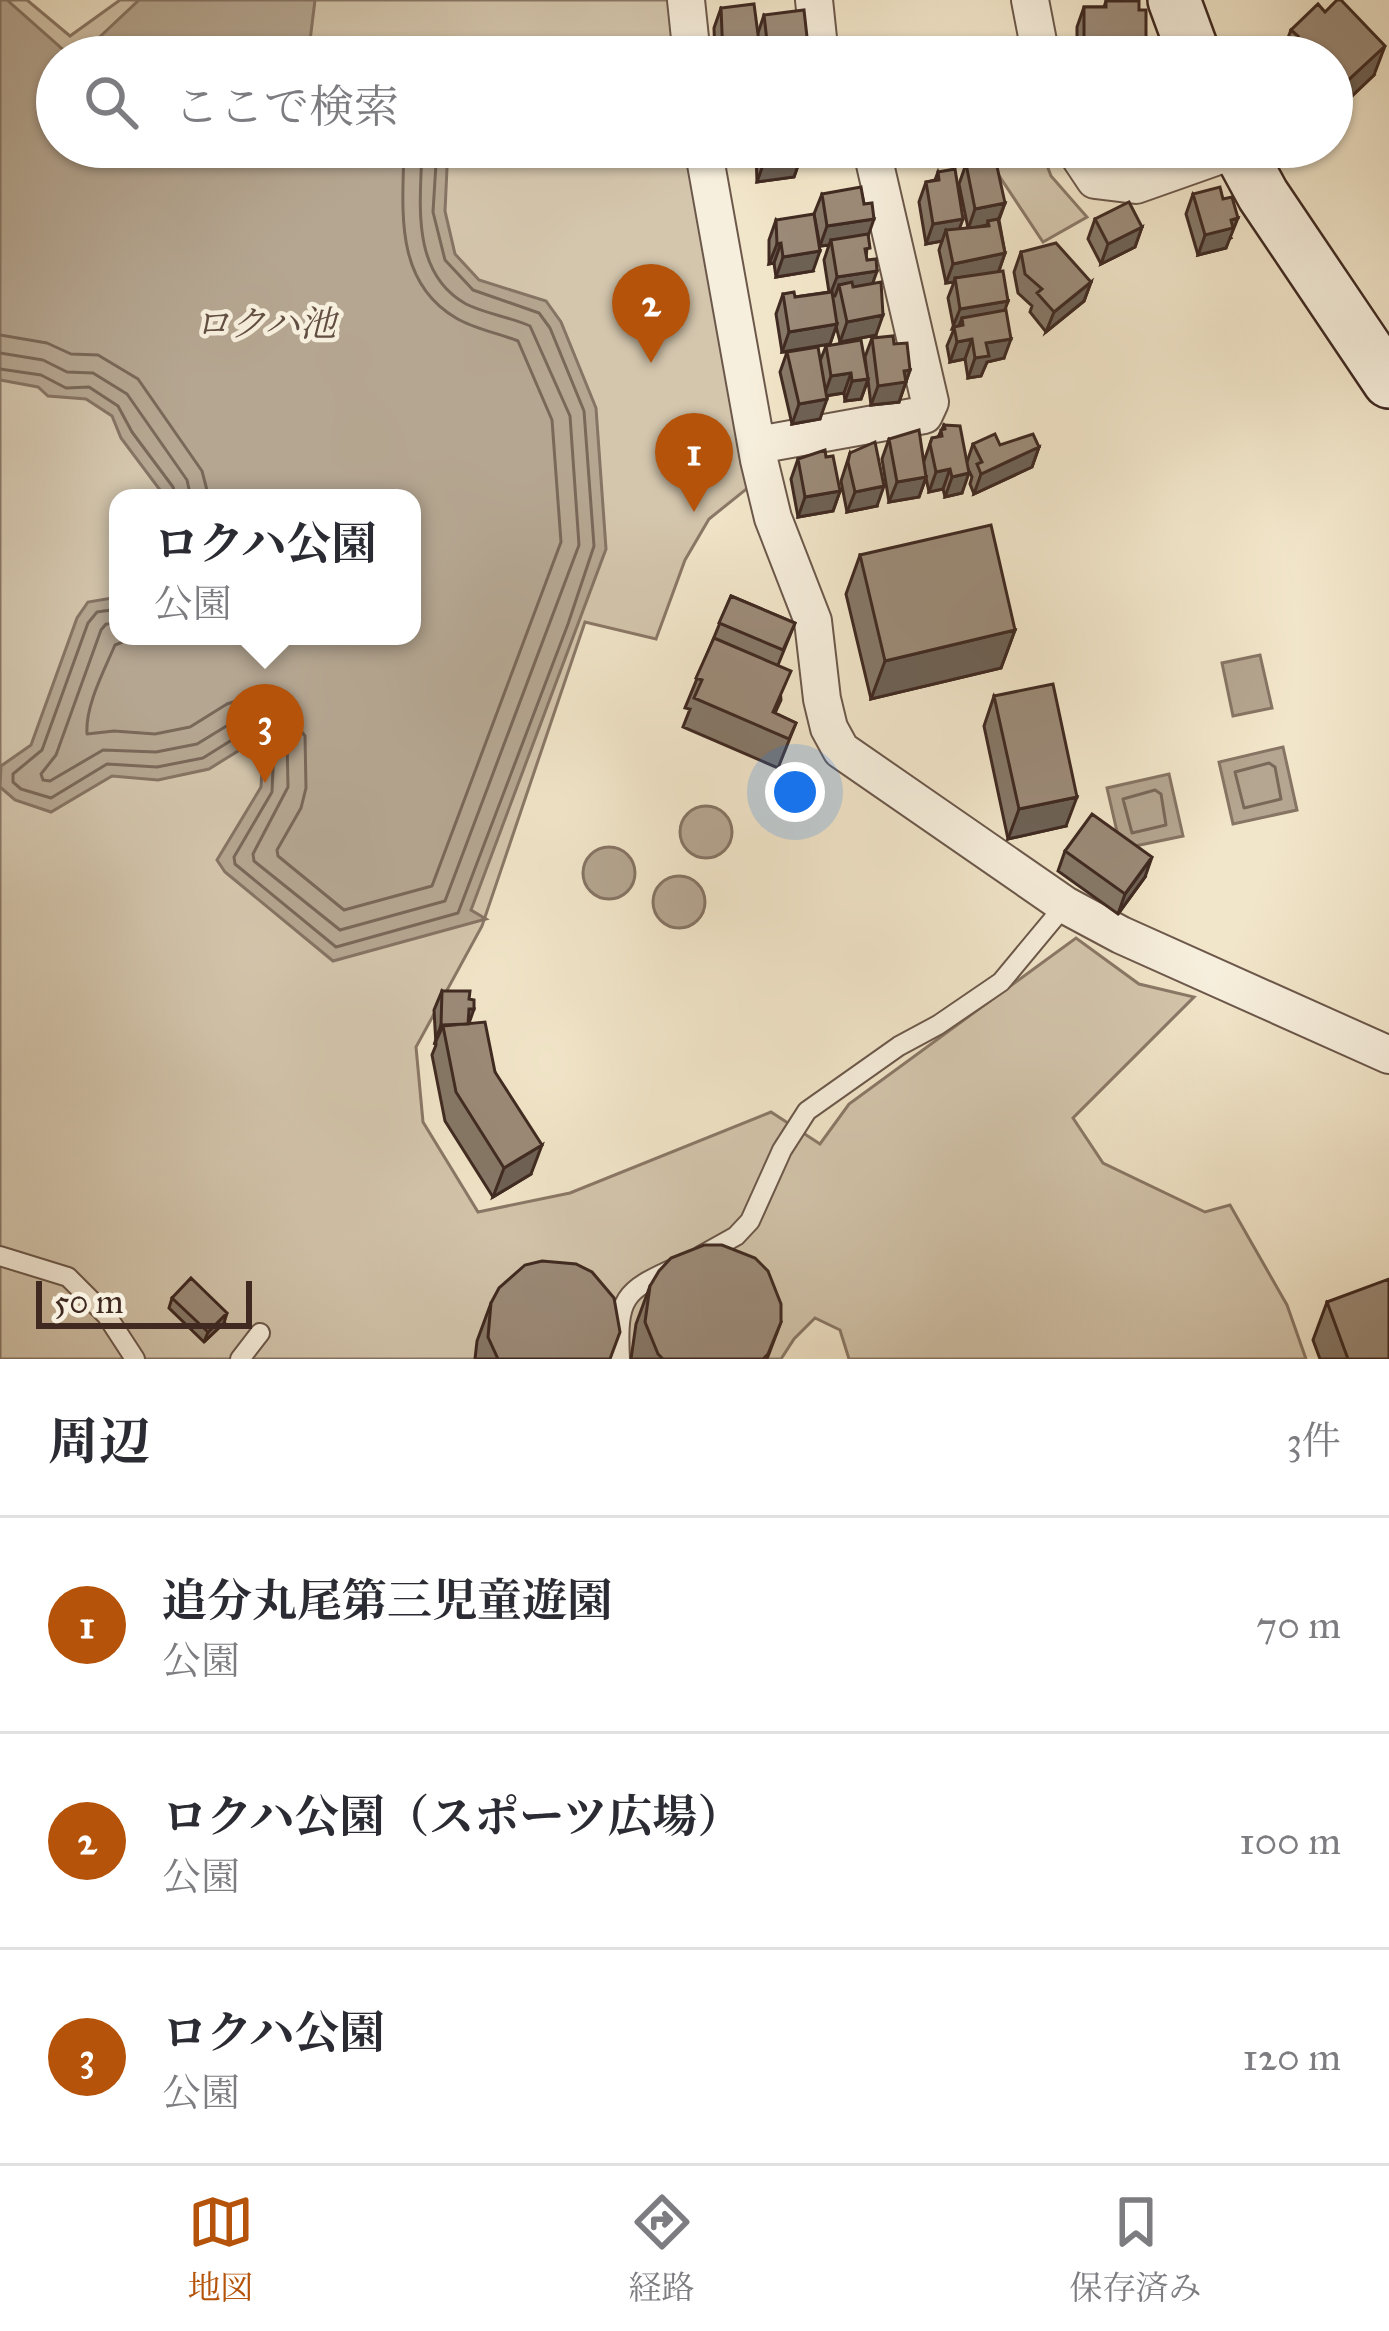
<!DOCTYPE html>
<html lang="ja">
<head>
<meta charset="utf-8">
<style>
	body { margin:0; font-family:"IM FELL Great Primer","Noto Serif JP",serif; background:#f2f2f3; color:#2b2b33 }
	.scale { position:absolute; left:36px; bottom:30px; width:216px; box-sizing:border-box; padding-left:12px; border:6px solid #3f2921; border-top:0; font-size:33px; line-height:42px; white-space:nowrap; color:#3f2921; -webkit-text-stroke:9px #f7efdd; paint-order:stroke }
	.you { position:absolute; left:795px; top:792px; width:42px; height:42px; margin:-30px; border:9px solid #fff; border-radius:50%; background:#1a73e8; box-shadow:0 0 0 18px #1a73e833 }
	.badge { display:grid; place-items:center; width:78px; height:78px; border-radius:50%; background:#b45309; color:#fff; font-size:39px; font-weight:700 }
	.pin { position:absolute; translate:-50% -99px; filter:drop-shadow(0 3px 6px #0008) }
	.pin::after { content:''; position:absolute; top:63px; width:42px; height:36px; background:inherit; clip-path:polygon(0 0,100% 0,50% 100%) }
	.popup { position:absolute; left:109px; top:489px; width:312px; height:156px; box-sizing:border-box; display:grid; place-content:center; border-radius:24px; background:#fff; filter:drop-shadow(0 3px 9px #0005); font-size:39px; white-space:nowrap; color:#7c7c81 }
	.popup b { font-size:45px; color:#2b2b33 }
	.popup::after { content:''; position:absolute; left:50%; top:100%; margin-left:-24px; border:24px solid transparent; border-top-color:#fff }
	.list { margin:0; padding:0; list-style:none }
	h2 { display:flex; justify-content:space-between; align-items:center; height:156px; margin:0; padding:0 48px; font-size:51px }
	h2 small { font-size:39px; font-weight:400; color:#7c7c81 }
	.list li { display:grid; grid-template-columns:78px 1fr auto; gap:36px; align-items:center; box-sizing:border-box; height:216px; padding:0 48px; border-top:3px solid #e1e1e2 }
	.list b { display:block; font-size:45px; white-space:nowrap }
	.list p { margin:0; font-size:39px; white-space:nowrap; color:#7c7c81 }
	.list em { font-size:39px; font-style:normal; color:#7c7c81 }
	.icon { flex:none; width:66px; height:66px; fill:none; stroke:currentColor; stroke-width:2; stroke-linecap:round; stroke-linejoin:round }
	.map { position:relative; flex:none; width:1389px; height:1359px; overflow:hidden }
	.search { position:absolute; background:#fff; box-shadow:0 3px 9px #0004; left:36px; right:36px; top:36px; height:132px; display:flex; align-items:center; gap:30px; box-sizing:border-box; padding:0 42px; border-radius:66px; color:#7c7c81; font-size:45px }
	.sheet { height:804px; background:#fff }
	nav { display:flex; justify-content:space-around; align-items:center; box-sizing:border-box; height:168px; border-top:3px solid #e1e1e2; background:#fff; font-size:33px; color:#7c7c81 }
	nav a { display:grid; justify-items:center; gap:6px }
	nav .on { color:#b45309 }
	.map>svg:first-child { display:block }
	.green { fill:#d4c6ad; stroke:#8a7867; stroke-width:3; fill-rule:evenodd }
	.water { fill:#b5a691; stroke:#867464; stroke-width:3 }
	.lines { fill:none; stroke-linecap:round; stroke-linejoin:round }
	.shore { stroke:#7a6859; stroke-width:3 }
	.lane-casing { stroke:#6c584b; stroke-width:22 }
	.street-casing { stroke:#6c584b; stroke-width:40 }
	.secondary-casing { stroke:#3f2921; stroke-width:56 }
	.lane { stroke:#f7efdd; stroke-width:18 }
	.street { stroke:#f7efdd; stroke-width:36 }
	.secondary { stroke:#f7efdd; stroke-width:51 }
	.wall { fill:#867868; stroke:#3f2921; stroke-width:3 }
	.shaded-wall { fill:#6d6155; stroke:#3f2921; stroke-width:3 }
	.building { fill:#9c8b79; stroke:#3f2921; stroke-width:3 }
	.labels { text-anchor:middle; stroke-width:9; stroke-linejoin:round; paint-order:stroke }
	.water-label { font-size:36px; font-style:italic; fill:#624e43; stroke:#f7efdd }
</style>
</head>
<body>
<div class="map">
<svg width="1389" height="1359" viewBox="0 0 1389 1359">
	<rect width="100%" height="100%" fill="#f2e6ca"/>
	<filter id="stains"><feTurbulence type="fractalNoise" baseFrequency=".00167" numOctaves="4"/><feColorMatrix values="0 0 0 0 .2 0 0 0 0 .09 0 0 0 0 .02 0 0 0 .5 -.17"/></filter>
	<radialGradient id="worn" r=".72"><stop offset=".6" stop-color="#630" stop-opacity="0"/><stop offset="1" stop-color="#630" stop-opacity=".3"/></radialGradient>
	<path class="green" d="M 0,0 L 27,0 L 70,36 L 120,0 L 671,0 L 677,57 L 57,57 L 57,147 L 690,147 L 754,483 L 709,519 L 685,560 L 656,639 L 585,622 L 482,926 L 416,1047 L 423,1122 L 478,1212 L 570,1193 L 771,1112 L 820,1144 L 849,1104 L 1076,938 L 1139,984 L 1194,997 L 1073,1118 L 1103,1163 L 1205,1212 L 1230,1205 L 1287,1305 L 1306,1359 L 849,1359 L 840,1330 L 815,1318 L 794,1339 L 781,1359 L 0,1359 ZM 118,498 L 412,498 L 412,636 L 118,636 Z
		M 997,147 L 1040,147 L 1051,176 L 1087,217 L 1043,242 L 996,171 Z"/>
	<path class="water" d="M 0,0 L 7,0 L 67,53 L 89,47 L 139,0 L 315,0 L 308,57 L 57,57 L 57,147 L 448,147 L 445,211 L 455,254 L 479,280 L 546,301 L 561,322 L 596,408 L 606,549 L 471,910 L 486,919 L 333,961 L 225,872 L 217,860 L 261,787 L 263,750 L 251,743 L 209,769 L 158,780 L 112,776 L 51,812 L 15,800 L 0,787 L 1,766 L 31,745 L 77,618 L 88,602 L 118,597 L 118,636 L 412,636 L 412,498 L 166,498 L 121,438 L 112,416 L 86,399 L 48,396 L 38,387 L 0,380 Z
		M 1260,655 L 1272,708 L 1233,716 L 1222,663 Z
		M 1283,747 L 1297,810 L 1233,824 L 1219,762 Z
		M 1169,774 L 1183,836 L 1121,849 L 1107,788 Z
		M680 832a26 26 0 1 1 52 0a26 26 0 1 1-52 0Z
		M583 873a26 26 0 1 1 52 0a26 26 0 1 1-52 0Z
		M653 902a26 26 0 1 1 52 0a26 26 0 1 1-52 0Z"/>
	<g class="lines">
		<path class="shore" d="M 0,335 L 47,343 L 71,354 L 98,355 L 138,379 L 202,471 L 209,498
			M 0,353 L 43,360 L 67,372 L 93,373 L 127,394 L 187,480 L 191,498
			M 0,369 L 41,375 L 66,388 L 89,387 L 118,406 L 132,432 L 173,487 L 176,498
			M 118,609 L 97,612 L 88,623 L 42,750 L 13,774 L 13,782 L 21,789 L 51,798 L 107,764 L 157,767 L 203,758 L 243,733 L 255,731 L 274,746 L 272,792 L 234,857 L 235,864 L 336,947 L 458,913 L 568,624 L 594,546 L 584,411 L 550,328 L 539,313 L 473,290 L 445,260 L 433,212 L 437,147
			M 118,624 L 106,624 L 101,630 L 56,755 L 41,774 L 43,780 L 50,781 L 103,750 L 156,752 L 197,744 L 238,719 L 262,718 L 278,727 L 287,739 L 288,787 L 253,854 L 254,861 L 340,930 L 445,901 L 579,545 L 570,416 L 530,326 C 510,317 486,314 466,304 C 409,272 421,200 422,147
			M 138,636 L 115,645 C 104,671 85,706 87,734 L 114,731 L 155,734 L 190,727 L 227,704 L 245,698 L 263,700 L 285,710 L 305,736 L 306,788 L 301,808 L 277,850 L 278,856 L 344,910 L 432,886 L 561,542 L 552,420 L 518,341 C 498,333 474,329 456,318 C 393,281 403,208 404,147
			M 1269,763 L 1275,767 L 1281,799 L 1244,808 L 1235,772 Z
			M 1155,790 L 1161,794 L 1166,825 L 1132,833 L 1123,799 Z"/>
		<g class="lane-casing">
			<path id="lane" d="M 702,1255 L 736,1236 L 750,1221 L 782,1150 L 807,1111 L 899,1046 L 938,1025 L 1001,982 L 1065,905
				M 0,1256 L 68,1277 L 107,1316 L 135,1359
				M 240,1359 L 260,1333
				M 620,1359 C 617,1298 623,1291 677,1267"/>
		</g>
		<g class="street-casing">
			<path id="street" d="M 686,0 L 692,57
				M 814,0 L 820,57
				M 1030,0 L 1041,57
				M 703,147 L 759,460 L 773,518 L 813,621 L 822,699 L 829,728 L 841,750 L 1065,905 L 1121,935 L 1389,1055
				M 1073,147 L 1095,180 L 1136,185 L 1238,149
				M 758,445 L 924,415 L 930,402 L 871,147"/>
		</g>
		<g class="secondary-casing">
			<path id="secondary" d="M 1174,0 L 1195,57
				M 1237,147 L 1263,195 L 1389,382"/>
		</g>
		<use href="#lane" class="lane"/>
		<use href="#street" class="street"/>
		<use href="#secondary" class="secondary"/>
	</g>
	<path class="wall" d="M 1106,1 L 1146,57 L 1077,57 L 1077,27 L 1084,7 L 1104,7 Z
		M 721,8 L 758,33 L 764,15 L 808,46 L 804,57 L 715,57 L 714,28 Z
		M 1291,30 L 1374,75 L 1332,115 L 1332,57 L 1284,48 Z
		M 758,147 L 800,147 L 801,157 L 794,177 L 757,182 L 756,152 Z
		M 966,164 L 1005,203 L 999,220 L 1005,253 L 999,271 L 1008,301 L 1004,311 L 1004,358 L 987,362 L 981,376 L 968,378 L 965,359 L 950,362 L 947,346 L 954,329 L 948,298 L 954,282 L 946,283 L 939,250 L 942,241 L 926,244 L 919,202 L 926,182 L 935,180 L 938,172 L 960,229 L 968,228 L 959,184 Z
		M 822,194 L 868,235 L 866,259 L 873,283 L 876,335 L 840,342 L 836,326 L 830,344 L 782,352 L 776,314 L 783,294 L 795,297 L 829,292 L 824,260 L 829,245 L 820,246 L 814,214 Z
		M 1193,194 L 1231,238 L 1229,239 L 1226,248 L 1198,255 L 1186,214 Z
		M 1095,219 L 1142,227 L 1135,247 L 1101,264 L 1088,239 Z
		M 776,220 L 813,271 L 776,277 L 774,263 L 769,264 L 769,240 Z
		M 1021,252 L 1091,282 L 1084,301 L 1046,332 L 1030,312 L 1032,306 L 1018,293 L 1014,272 Z
		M 872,338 L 894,344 L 910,370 L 899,402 L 871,405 L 868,380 L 861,399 L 845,401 L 844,393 L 826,396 L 820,419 L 792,424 L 780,372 L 787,352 L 820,361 L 826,346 L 867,374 L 865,357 Z
		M 944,425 L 967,462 L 973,444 L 1039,447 L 1032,467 L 974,494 L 970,484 L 972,477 L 968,469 L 962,493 L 945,497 L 943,489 L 929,492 L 926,478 L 919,497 L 889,502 L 882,459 L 889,439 L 924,461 L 932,438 L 938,437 Z
		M 850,453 L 877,506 L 847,512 L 841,481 Z
		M 826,457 L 840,491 L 833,511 L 798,517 L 791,479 L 798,459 Z
		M 860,555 L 1015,630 L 1001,668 L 871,699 L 846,594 Z
		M 731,596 L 795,623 L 778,665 L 781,700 L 775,713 L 796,723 L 778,768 L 683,727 L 690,709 L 685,708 Z
		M 994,696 L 1066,826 L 1008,839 L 984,726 Z
		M 1065,851 L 1145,877 L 1118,914 L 1058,871 Z
		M 442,991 L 469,1024 L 495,1072 L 531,1174 L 493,1197 L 445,1121 L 432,1055 L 436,1045 L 434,1010 Z
		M 650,1286 L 781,1322 L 767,1359 L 631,1359 L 636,1324 Z
		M 172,1298 L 224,1323 L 204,1342 L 169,1308 Z
		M 1327,1302 L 1389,1359 L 1320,1359 L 1313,1340 Z
		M 491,1303 L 610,1359 L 475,1359 L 477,1341 Z"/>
	<path class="shaded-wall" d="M 808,46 L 804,57 L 766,57 L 768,50 Z
		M 1385,46 L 1374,75 L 1332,115 L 1332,95 Z
		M 813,147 L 833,147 L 830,154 L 810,157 Z
		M 899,147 L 937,147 L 898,152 Z
		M 801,157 L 794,177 L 757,182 L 764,162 Z
		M 1005,203 L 997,223 L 988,221 L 987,225 L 968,229 L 975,209 Z
		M 1238,218 L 1226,248 L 1198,255 L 1205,235 L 1231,220 Z
		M 874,219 L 867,239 L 831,240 L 829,245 L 820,246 L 827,226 Z
		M 963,219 L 956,238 L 946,230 L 942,241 L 926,244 L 933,224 Z
		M 1142,227 L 1135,247 L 1101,264 L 1108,244 Z
		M 781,243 L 774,263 L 769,264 L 777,244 Z
		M 820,251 L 813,271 L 776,277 L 783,257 Z
		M 1005,253 L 998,273 L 955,278 L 954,282 L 946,283 L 953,264 Z
		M 877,271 L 870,291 L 839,285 L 835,296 L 829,297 L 837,277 Z
		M 1091,282 L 1084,301 L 1046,332 L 1054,312 Z
		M 1008,301 L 1001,321 L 962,318 L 958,328 L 952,329 L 960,309 Z
		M 883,315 L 876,335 L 840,342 L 847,322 Z
		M 837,324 L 830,344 L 782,352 L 789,332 Z
		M 972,339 L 965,359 L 950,362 L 957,342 Z
		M 1011,339 L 1004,358 L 987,362 L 981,376 L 968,378 L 975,358 L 986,343 Z
		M 910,370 L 899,402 L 871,405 L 878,386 L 904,371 Z
		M 851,373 L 844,393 L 824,396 L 831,376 Z
		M 868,379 L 861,399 L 845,401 L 852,381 Z
		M 827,399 L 820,419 L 792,424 L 799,404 Z
		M 1039,447 L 1032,467 L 974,494 L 981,474 Z
		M 950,469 L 943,489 L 929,492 L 936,472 Z
		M 969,473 L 962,493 L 945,497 L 952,477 Z
		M 926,477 L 919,497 L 889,502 L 897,482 Z
		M 884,486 L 877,506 L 847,512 L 855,492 Z
		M 840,491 L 833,511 L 798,517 L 805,497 Z
		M 1015,630 L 1001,668 L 871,699 L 885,661 Z
		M 1077,797 L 1066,826 L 1008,839 L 1019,809 Z
		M 1152,857 L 1145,877 L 1118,914 L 1125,894 Z
		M 469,1009 L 474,1009 L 461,1046 L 443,1026 L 434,1045 L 441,1025 Z
		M 542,1145 L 531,1174 L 493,1197 L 504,1168 Z
		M 227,1313 L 224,1323 L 204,1342 L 208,1332 Z"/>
	<path class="building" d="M 1337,0 L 1341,0 L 1385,46 L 1332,95 L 1332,57 L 1275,57 L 1298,36 L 1291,30 L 1318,4 L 1325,12 Z
		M 1106,1 L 1139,1 L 1139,10 L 1146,10 L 1146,57 L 1084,57 L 1084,7 L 1106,7 Z
		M 754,4 L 761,57 L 723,57 L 721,8 Z
		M 804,10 L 808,46 L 768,50 L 764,15 Z
		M 764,147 L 800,147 L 801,157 L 764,162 Z
		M 996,162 L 1005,203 L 975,209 L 966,164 Z
		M 955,169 L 963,219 L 933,224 L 926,182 L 939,180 L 938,172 Z
		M 861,187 L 864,204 L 872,203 L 874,219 L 827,226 L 822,194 Z
		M 1220,187 L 1223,199 L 1232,197 L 1238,218 L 1231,220 L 1233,228 L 1205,235 L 1193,194 Z
		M 1129,202 L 1142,227 L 1108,244 L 1095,219 Z
		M 814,214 L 820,251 L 783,257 L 781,243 L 777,244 L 776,220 Z
		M 998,219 L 1005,253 L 953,264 L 946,230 L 989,226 L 988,221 Z
		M 868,234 L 870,248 L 865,249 L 867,260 L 876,259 L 877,271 L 837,277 L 831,240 Z
		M 1056,243 L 1091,282 L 1054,312 L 1037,293 L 1042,289 L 1025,274 L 1021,252 Z
		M 1003,271 L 1008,301 L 960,309 L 955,278 Z
		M 852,282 L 853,287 L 881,282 L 883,315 L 847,322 L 839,285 Z
		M 794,292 L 795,297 L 832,292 L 837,324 L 789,332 L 783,294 Z
		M 1006,310 L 1011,339 L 986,343 L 989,356 L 975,358 L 972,339 L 957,342 L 954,327 L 963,325 L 962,318 Z
		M 893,336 L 894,344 L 907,343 L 910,370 L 904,371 L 906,382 L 878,386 L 872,338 Z
		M 861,340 L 868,379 L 852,381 L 851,373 L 831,376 L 826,346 Z
		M 818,347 L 827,399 L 799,404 L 787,352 Z
		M 944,425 L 960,426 L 969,473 L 952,477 L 950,469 L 936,472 L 930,444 L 932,438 L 942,436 L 941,430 L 945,429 Z
		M 919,430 L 926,477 L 897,482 L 889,439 Z
		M 995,434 L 1000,445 L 1033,434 L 1039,447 L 981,474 L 977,464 L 982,462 L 973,444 Z
		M 875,442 L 884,486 L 855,492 L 848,462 L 850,453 Z
		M 825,450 L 826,457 L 833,456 L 840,491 L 805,497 L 798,459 Z
		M 991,525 L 1015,630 L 885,661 L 860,555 Z
		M 731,596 L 795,623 L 783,650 L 719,623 Z
		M 714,638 L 791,671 L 773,712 L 796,723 L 789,739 L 694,698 L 702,680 L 696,678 Z
		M 1053,684 L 1077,797 L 1019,809 L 994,696 Z
		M 1092,814 L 1152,857 L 1125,894 L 1065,851 Z
		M 442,991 L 470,991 L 469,999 L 474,1000 L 474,1009 L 469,1009 L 468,1024 L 441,1025 Z
		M 485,1022 L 495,1072 L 542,1145 L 504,1168 L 456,1092 L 443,1026 Z
		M 704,1245 L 722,1245 L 755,1258 L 768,1271 L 781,1304 L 781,1322 L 768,1354 L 763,1359 L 663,1359 L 658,1354 L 645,1322 L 650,1286 L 659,1271 L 671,1258 Z
		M 542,1261 L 576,1264 L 592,1272 L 614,1298 L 620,1332 L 610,1359 L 498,1359 L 488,1337 L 491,1303 L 499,1288 L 525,1265 Z
		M 191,1278 L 227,1313 L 208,1332 L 172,1298 Z
		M 1389,1279 L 1389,1359 L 1348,1359 L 1327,1302 Z"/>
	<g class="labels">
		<g class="water-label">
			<text x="265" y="336">ロクハ池</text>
		</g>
	</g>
	<rect width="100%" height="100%" filter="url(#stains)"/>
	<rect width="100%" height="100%" fill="url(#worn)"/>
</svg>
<div class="scale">50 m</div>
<div class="you"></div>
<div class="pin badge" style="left:694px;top:512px">1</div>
<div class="pin badge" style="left:651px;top:363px">2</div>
<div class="pin badge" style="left:265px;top:783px">3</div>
<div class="popup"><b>ロクハ公園</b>公園</div>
<div class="search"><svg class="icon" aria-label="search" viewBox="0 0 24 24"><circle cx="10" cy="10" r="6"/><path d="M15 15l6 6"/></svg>ここで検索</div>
</div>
<section class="sheet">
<h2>周辺<small>3件</small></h2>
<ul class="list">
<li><span class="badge">1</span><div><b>追分丸尾第三児童遊園</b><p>公園</p></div><em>70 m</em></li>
<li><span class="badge">2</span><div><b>ロクハ公園（スポーツ広場）</b><p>公園</p></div><em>100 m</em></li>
<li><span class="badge">3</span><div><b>ロクハ公園</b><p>公園</p></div><em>120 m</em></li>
</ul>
</section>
<nav>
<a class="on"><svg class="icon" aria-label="map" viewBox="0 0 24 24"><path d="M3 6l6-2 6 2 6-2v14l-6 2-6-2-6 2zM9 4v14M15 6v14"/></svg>地図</a>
<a><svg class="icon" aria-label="directions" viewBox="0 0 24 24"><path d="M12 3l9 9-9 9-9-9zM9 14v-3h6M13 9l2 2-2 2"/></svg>経路</a>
<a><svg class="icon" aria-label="saved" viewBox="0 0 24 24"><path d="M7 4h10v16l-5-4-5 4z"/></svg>保存済み</a>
</nav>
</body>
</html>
